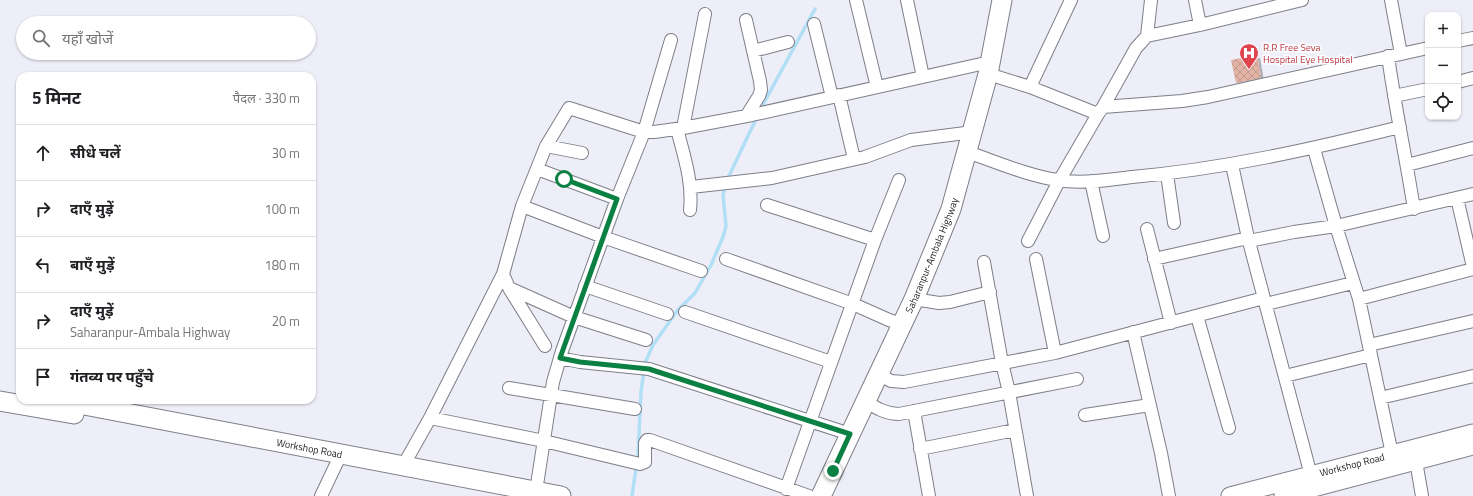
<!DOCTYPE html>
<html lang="hi">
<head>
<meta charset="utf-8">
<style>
	body { margin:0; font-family:"Titillium Web","Noto Sans Devanagari",sans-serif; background:#f2f2f2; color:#202124 }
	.controls { position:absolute; right:12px; top:12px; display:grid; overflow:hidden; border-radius:8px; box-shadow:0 1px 3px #0004 }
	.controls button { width:36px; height:36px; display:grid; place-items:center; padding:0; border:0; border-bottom:1px solid #e0e0e0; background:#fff; color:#202124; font:20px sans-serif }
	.stop { position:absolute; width:12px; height:12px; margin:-9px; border:3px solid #0b8043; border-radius:50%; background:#fff }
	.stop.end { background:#0b8043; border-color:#fff; box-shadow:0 1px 4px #0008 }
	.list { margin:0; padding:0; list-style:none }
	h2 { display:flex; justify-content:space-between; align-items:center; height:52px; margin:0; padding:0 16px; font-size:17px }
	h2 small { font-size:13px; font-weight:400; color:#757577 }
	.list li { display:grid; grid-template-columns:26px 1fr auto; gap:12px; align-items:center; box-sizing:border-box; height:56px; padding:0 16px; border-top:1px solid #e0e0e0 }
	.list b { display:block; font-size:15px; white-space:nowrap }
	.list p { margin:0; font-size:13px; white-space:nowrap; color:#757577 }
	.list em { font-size:13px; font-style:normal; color:#757577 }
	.icon { flex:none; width:22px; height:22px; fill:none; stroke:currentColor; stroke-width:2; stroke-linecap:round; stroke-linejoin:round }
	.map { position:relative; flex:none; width:1473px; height:496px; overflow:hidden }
	.search { position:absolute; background:#fff; box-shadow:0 1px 3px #0004; left:16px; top:16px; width:300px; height:44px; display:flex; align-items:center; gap:10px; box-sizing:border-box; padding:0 14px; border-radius:22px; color:#757577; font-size:15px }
	.panel { position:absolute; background:#fff; box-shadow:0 1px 3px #0004; left:16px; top:72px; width:300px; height:332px; border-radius:12px }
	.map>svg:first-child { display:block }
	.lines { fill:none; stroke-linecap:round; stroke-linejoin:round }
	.stream { stroke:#b0dff6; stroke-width:3.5 }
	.building { fill:url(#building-cross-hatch); filter:url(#shadow) }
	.street-casing { stroke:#7e7e88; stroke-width:14 }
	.secondary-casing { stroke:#7e7e88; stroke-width:19 }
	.primary-casing { stroke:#7e7e88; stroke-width:21 }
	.street { stroke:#fff; stroke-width:12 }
	.secondary { stroke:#fff; stroke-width:17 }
	.primary { stroke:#fff; stroke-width:19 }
	.route { stroke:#0b8043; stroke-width:5 }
	.labels { text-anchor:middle; stroke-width:3.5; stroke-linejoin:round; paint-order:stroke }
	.health-label { font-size:10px; fill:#be3a42; stroke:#fbfcfe; text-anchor:start }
	.street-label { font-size:10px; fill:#212225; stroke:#fbfcfe }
</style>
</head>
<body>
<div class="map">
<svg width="1473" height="496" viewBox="0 0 1473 496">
	<defs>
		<pattern id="building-cross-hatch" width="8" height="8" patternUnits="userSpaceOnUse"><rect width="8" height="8" fill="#e3b4a6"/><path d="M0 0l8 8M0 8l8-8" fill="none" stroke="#c29a8f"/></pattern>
		<filter id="shadow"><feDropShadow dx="3" dy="3" stdDeviation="0" flood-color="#0004"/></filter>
	</defs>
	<rect width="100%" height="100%" fill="#edeef8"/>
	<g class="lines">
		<path class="stream" d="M 760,110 L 815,9
			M 727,180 L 757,117
			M 632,496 L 638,455 L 641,392 L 645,363 L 653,345 L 677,311 L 695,293 L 711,265 L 723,237 L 726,226 L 723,195 L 725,186"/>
	</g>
	<path class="building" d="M 1257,55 L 1261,78 L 1236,83 L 1231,60 Z"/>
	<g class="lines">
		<g class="street-casing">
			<path id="street" d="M 856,0 L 877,87
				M 907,0 L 923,77
				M 1195,0 L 1200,25
				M 1391,0 L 1401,54
				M 746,20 L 760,81 L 761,90 L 759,96 L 747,115
				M 814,24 L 832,97
				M 1147,36 L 1200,25 L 1302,0
				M 1458,41 L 1473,38
				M 753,51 L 788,42
				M 1388,56 C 1395,107 1406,158 1414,209
				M 988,74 L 1030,87 L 1098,114 L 1103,107 L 1182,101 L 1208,97 L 1428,48
				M 1458,82 L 1473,78
				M 1030,87 L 1071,0
				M 839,95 L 854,159
				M 1394,96 L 1428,89
				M 1103,107 L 1136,48 L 1147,36 L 1151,0
				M 683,128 L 705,14
				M 677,129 C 684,156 693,182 690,210
				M 546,146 L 582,153
				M 1314,149 L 1336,226 L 1359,299 L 1392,454
				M 967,152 C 997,162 1026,175 1057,180 C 1081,184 1108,180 1132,177 C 1223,169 1312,149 1400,127
				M 1232,165 L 1248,238 L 1313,483
				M 1407,165 L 1473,148
				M 537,169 L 617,199
				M 1167,174 L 1174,223
				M 1091,181 L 1103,236
				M 691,187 L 772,178 L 865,157 L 911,140 L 973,132
				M 1457,198 L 1473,267
				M 767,205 L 875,240
				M 522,206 L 603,237 L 701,271
				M 1147,229 L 1171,323
				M 1028,241 L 1059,181 L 1098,114
				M 1249,241 L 1294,232 L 1336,226 L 1473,194
				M 726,259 L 853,304 L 889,320 L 901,324
				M 1036,259 L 1055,353
				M 1154,259 L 1248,238
				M 984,262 L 1002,363 L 1009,392 L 1027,496
				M 503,274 L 509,288 L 574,317 L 646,340
				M 585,286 L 667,314
				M 509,288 L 545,346
				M 914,299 L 939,303 L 950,302 L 990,292
				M 1359,299 L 1473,269
				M 1266,304 L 1353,283
				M 685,312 L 831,362
				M 1197,316 L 1229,428
				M 1133,332 L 1161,453 L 1169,496
				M 1369,345 L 1473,321
				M 560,358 L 580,362 L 649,369 L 850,434
				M 878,374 L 891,381 L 904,382 L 1055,353 L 1264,298
				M 1285,376 L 1371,355
				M 509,388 L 635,409
				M 1380,398 L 1473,376
				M 865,401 C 876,408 886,414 899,414 L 1077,379
				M 914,411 L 929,496
				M 1085,415 L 1150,405
				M 430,418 L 544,441 L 640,464 L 645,462 L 645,443 L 647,440 L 650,440 L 809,496
				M 920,449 L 1015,430
				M 1416,461 L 1422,496
				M 403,466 L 430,418 L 503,274 L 522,206 L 546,146 L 569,108 L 644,132 L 654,132 L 683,128 L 752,115 L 990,62
				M 786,489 L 875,240 L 899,180
				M 536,491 L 553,382 L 562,351 L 617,199 L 644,132 L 671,40
				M 321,496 L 341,454"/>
		</g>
		<g class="secondary-casing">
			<g id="secondary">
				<path id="s1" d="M 1230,496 L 1473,433"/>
				<path d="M 1283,496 L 1473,446"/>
			</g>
		</g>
		<g class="primary-casing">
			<g id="primary">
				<path id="s2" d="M 58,400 L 561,496"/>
				<path d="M 0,401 L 74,414"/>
				<path id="s3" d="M 821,496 L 914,299 L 951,209 L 988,74 L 1002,0"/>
			</g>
		</g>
		<use href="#street" class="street"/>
		<use href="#secondary" class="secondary"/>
		<use href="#primary" class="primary"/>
	</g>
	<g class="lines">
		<path class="route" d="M 564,179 L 617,199 L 560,358 L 580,362 L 649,369 L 850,434 L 833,471"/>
	</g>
	<defs>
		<g id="hospital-pin" transform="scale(1)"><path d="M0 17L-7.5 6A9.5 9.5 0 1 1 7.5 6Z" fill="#e0444e" stroke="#fbfcfe"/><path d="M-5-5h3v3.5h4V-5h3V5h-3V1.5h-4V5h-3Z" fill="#fff"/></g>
	</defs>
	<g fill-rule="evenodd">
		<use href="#hospital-pin" x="1249" y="53"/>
	</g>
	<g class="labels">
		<g class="health-label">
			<text x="1263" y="51">R.R Free Seva<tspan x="1263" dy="12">Hospital Eye Hospital</tspan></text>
		</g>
		<g class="street-label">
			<text dy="4" stroke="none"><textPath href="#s3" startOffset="265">Saharanpur-Ambala Highway</textPath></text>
			<text dy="4" stroke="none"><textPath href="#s2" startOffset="256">Workshop Road</textPath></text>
			<text dy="4" stroke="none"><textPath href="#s1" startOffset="126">Workshop Road</textPath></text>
		</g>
	</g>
</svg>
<div class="controls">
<button>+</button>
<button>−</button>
<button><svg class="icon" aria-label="locate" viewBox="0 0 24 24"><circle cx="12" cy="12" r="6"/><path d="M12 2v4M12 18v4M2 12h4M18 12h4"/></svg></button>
</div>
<div class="stop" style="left:564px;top:179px"></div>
<div class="stop end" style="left:833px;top:471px"></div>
<div class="search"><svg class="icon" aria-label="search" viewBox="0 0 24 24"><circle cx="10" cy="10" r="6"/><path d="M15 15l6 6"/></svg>यहाँ खोजें</div>
<section class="panel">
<h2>5 मिनट<small>पैदल · 330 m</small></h2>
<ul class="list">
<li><svg class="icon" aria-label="ahead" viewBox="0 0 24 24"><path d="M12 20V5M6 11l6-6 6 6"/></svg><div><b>सीधे चलें</b></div><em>30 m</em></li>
<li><svg class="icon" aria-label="right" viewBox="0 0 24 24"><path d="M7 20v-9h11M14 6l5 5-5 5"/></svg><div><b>दाएँ मुड़ें</b></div><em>100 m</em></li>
<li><svg class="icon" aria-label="left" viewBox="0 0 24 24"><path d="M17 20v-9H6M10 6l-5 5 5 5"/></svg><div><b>बाएँ मुड़ें</b></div><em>180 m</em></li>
<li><svg class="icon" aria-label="right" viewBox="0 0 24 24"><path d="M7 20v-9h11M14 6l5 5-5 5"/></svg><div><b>दाएँ मुड़ें</b><p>Saharanpur-Ambala Highway</p></div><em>20 m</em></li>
<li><svg class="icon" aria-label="arrive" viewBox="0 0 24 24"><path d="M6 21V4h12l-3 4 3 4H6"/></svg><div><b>गंतव्य पर पहुँचे</b></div></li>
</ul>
</section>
</div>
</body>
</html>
